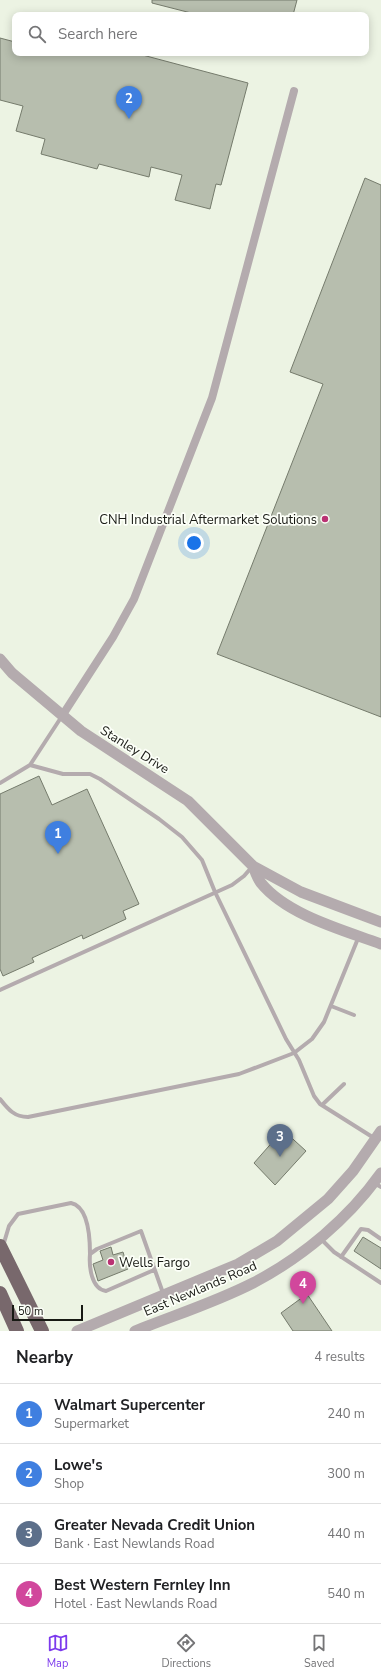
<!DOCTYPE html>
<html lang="en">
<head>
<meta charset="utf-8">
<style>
	body { margin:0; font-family:"Nunito Sans",sans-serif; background:#f6f6f6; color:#202124 }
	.scale { position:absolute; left:12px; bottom:10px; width:71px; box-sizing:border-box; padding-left:4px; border:2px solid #171913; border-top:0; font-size:11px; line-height:14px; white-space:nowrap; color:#171913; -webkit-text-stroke:3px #fcfff8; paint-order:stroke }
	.you { position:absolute; left:194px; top:543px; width:14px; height:14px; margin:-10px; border:3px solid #fff; border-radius:50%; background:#1a73e8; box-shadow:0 0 0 6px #1a73e833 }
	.badge { display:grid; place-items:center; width:26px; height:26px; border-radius:50%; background:#7c3aed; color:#fff; font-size:13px; font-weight:700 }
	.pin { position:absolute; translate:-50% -33px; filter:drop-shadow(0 1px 2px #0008) }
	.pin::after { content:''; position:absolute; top:21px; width:14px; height:12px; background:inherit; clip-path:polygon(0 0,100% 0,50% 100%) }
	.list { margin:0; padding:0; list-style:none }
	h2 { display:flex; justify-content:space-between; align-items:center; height:52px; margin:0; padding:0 16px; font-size:17px }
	h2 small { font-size:13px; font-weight:400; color:#757577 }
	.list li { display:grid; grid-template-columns:26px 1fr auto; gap:12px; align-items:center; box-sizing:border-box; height:60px; padding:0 16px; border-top:1px solid #e0e0e0 }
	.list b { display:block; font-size:15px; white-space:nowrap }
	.list p { margin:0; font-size:13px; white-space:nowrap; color:#757577 }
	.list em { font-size:13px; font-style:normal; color:#757577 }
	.icon { flex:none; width:22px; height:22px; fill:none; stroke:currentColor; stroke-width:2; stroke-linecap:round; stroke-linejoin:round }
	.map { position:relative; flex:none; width:381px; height:1331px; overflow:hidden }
	.search { position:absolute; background:#fff; box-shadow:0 2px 10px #0003; left:12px; right:12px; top:12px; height:44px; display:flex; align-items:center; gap:10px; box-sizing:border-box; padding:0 14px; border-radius:8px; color:#757577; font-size:15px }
	.sheet { height:292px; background:#fff }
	nav { display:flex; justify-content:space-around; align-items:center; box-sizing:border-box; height:56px; border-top:1px solid #e0e0e0; background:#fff; font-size:11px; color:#757577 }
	nav a { display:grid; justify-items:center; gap:2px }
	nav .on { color:#7c3aed }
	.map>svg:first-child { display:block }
	.building { fill:#b7beae; stroke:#757b6c }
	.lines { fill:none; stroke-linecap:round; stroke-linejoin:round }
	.service { stroke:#b4abae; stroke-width:4 }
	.minor { stroke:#b4abae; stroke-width:8 }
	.tertiary { stroke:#b4abae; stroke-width:11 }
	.trunk { stroke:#78686c; stroke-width:14 }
	.poi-dot { fill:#ba3273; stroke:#fcfff8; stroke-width:1.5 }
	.labels { text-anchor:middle; stroke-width:3.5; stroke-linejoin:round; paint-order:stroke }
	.poi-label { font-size:13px; fill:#171913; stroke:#fcfff8; text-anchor:end }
	.street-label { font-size:13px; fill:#171913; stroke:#fcfff8 }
</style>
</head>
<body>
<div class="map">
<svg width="381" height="1331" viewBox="0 0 381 1331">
	<rect width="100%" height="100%" fill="#ecf3e3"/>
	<path class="building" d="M 152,0 L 297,0 L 293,15 L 199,15 L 152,3 Z
		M 0,38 L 15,42 L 15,53 L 135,53 L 248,83 L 221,185 L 216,184 L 210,209 L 175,200 L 182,175 L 151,167 L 149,177 L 99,164 L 97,169 L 41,154 L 45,139 L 16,131 L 23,106 L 0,100 Z
		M 365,178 L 381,185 L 381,717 L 217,654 L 323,384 L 290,372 Z
		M 39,776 L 52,805 L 87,789 L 139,904 L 123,911 L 126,919 L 83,939 L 82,935 L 32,958 L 34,962 L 3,976 L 0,969 L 0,794 Z
		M 283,1130 L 306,1151 L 275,1185 L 254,1163 Z
		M 363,1237 L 381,1248 L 381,1269 L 354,1251 Z
		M 111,1247 L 113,1255 L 123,1252 L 128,1269 L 98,1281 L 93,1264 L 103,1260 L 100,1251 Z
		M 307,1294 L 332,1331 L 293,1331 L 281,1313 Z"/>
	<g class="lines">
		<path class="service" d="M 30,765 L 63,774 L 90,774 L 100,779 L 159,819 L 182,837 L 202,860 L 215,892 L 286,1039 L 299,1060 L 314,1096 L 320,1104 L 374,1138
			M 0,783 L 30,765 L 62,716
			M 0,990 L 232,885 L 244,876 L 251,868
			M 331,1006 L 354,1015
			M 0,1099 C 8,1109 14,1117 28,1117 L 239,1074 L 294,1053 L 312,1039 L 324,1022 L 359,936
			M 322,1105 L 344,1084
			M 374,1183 L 381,1187
			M 320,1238 L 334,1252 L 381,1283
			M 3,1246 L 9,1226 L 18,1214 L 71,1203 C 89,1207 90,1239 90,1254
			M 341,1257 L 361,1229 L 368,1230 L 381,1239
			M 154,1270 L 106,1291 C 91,1289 89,1266 90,1254 L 97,1249 L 141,1231 L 163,1293"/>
		<path class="minor" d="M 62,716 L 113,637 L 134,599 L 205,416 L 212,398 L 294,91"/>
		<path class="tertiary" d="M 0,659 L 12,673 L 81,731 L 188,801 L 253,866 L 301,892 L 381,922
			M 253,866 C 255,871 257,878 261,883 C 287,915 343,930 381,944
			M 77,1331 L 238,1264 L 277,1241 L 328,1199 L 353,1171 L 381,1131
			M 135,1331 C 175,1315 216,1302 253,1283 C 303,1257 349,1218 381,1173"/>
		<path class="trunk" d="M 0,1246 L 42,1331
			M 0,1293 L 17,1331"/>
	</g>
	<g class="poi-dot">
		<circle cx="325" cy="519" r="4"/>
		<circle cx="111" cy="1262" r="4"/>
	</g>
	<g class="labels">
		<g class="poi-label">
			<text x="317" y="524">CNH Industrial Aftermarket Solutions</text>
			<text x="119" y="1267" text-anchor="start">Wells Fargo</text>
		</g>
		<g class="street-label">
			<text transform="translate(135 749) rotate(32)" y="5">Stanley Drive</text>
			<text transform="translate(200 1288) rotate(-23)" y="5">East Newlands Road</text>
		</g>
	</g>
</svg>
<div class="scale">50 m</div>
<div class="you"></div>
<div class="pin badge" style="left:58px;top:854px;background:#3f7fe0">1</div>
<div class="pin badge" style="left:129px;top:119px;background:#3f7fe0">2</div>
<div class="pin badge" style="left:280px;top:1157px;background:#5c6f8a">3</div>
<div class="pin badge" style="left:303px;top:1304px;background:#d1479c">4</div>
<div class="search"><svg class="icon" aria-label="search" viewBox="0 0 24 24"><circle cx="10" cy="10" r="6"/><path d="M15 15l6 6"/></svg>Search here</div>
</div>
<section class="sheet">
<h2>Nearby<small>4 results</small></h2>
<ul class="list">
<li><span class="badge" style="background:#3f7fe0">1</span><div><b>Walmart Supercenter</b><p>Supermarket</p></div><em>240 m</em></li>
<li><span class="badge" style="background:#3f7fe0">2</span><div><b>Lowe's</b><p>Shop</p></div><em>300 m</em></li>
<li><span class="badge" style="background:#5c6f8a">3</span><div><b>Greater Nevada Credit Union</b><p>Bank · East Newlands Road</p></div><em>440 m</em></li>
<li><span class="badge" style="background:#d1479c">4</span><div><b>Best Western Fernley Inn</b><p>Hotel · East Newlands Road</p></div><em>540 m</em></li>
</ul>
</section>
<nav>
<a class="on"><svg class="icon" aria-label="map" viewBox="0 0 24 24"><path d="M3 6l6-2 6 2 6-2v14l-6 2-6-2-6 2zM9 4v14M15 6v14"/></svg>Map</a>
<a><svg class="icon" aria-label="directions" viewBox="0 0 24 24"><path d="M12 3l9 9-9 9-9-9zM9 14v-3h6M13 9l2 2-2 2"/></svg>Directions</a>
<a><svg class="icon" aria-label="saved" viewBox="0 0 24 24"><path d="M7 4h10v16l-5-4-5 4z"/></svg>Saved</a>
</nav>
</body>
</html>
